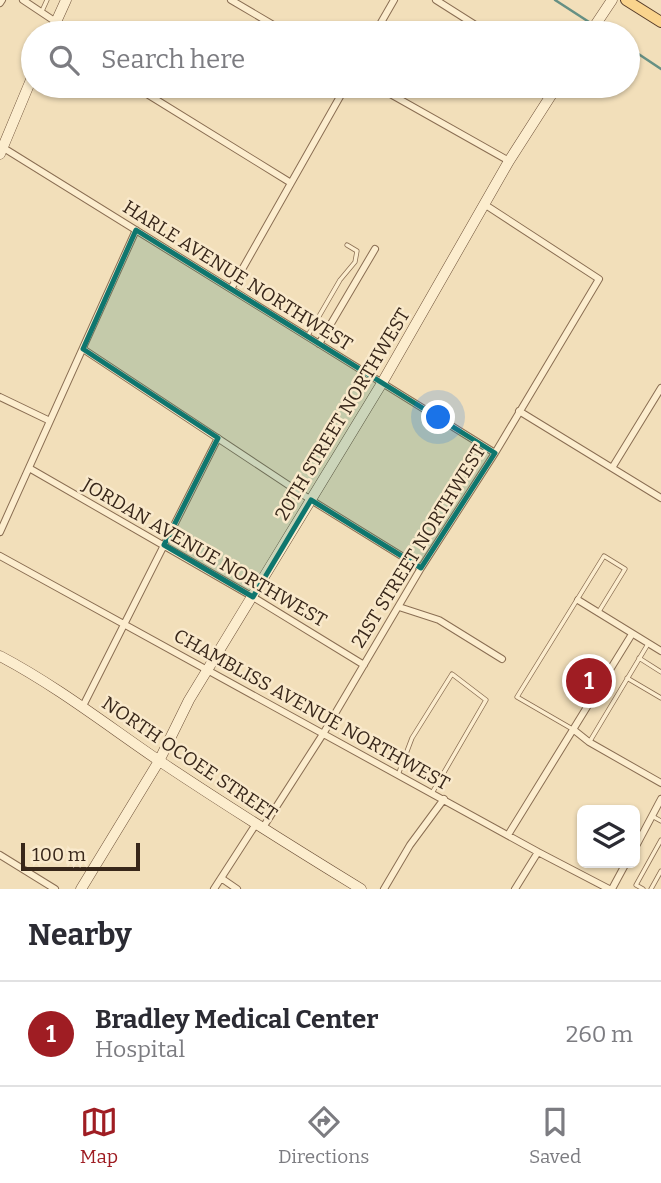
<!DOCTYPE html>
<html lang="en">
<head>
<meta charset="utf-8">
<style>
	body { margin:0; font-family:Bitter,serif; background:#f2f2f3; color:#2b2b33 }
	.controls { position:absolute; right:21px; bottom:21px; display:grid; overflow:hidden; border-radius:10px; box-shadow:0 2px 5px #0004 }
	.controls button { width:63px; height:63px; display:grid; place-items:center; padding:0; border:0; border-bottom:2px solid #e1e1e2; background:#fff; color:#2b2b33; font:35px sans-serif }
	.scale { position:absolute; left:21px; bottom:18px; width:119px; box-sizing:border-box; padding-left:7px; border:4px solid #38271a; border-top:0; font-size:19px; line-height:24px; white-space:nowrap; color:#38271a; -webkit-text-stroke:5px #f9e9cb; paint-order:stroke }
	.you { position:absolute; left:439px; top:418px; width:24px; height:24px; margin:-18px; border:5px solid #fff; border-radius:50%; background:#1a73e8; box-shadow:0 0 0 10px #1a73e833 }
	.badge { display:grid; place-items:center; width:46px; height:46px; border-radius:50%; background:#9f1d23; color:#fff; font-size:23px; font-weight:700 }
	.pin { position:absolute; translate:-50% -50%; border:4px solid #fff; box-shadow:0 2px 7px #0006 }
	.list { margin:0; padding:0; list-style:none }
	h2 { display:flex; justify-content:space-between; align-items:center; height:91px; margin:0; padding:0 28px; font-size:30px }
	h2 small { font-size:23px; font-weight:400; color:#7c7c81 }
	.list li { display:grid; grid-template-columns:46px 1fr auto; gap:21px; align-items:center; box-sizing:border-box; height:105px; padding:0 28px; border-top:2px solid #e1e1e2 }
	.list b { display:block; font-size:26px; white-space:nowrap }
	.list p { margin:0; font-size:23px; white-space:nowrap; color:#7c7c81 }
	.list em { font-size:23px; font-style:normal; color:#7c7c81 }
	.icon { flex:none; width:38px; height:38px; fill:none; stroke:currentColor; stroke-width:2; stroke-linecap:round; stroke-linejoin:round }
	.map { position:relative; flex:none; width:661px; height:889px; overflow:hidden }
	.search { position:absolute; background:#fff; box-shadow:0 2px 5px #0004; left:21px; right:21px; top:21px; height:77px; display:flex; align-items:center; gap:18px; box-sizing:border-box; padding:0 24px; border-radius:38px; color:#7c7c81; font-size:26px }
	.sheet { height:196px; background:#fff }
	nav { display:flex; justify-content:space-around; align-items:center; box-sizing:border-box; height:98px; border-top:2px solid #e1e1e2; background:#fff; font-size:19px; color:#7c7c81 }
	nav a { display:grid; justify-items:center; gap:4px }
	nav .on { color:#9f1d23 }
	.map>svg:first-child { display:block }
	.lines { fill:none; stroke-linecap:round; stroke-linejoin:round }
	.stream { stroke:#669084; stroke-width:2.5 }
	.lane-casing { stroke:#8a6e53; stroke-width:5 }
	.street-casing { stroke:#8a6e53; stroke-width:8 }
	.secondary-casing { stroke:#6c4f37; stroke-width:11 }
	.primary-casing { stroke:#573c28; stroke-width:12 }
	.lane { stroke:#fcedce; stroke-width:3.5 }
	.street { stroke:#fcedce; stroke-width:6 }
	.secondary { stroke:#fcedce; stroke-width:10 }
	.primary { stroke:#fad48d; stroke-width:10 }
	.marked { fill:#0f766e; fill-opacity:0.2; stroke:#0f766e; stroke-width:5; stroke-linejoin:round }
	.labels { text-anchor:middle; stroke-width:5; stroke-linejoin:round; paint-order:stroke }
	.street-label { font-size:19px; fill:#38271a; stroke:#f9e9cb }
</style>
</head>
<body>
<div class="map">
<svg width="661" height="889" viewBox="0 0 661 889">
	<rect width="100%" height="100%" fill="#f2dfba"/>
	<g class="lines">
		<path class="stream" d="M 555,0 L 606,33
			M 628,47 L 661,69"/>
		<g class="lane-casing">
			<path id="lane" d="M 42,11 L 47,0
				M 307,337 L 340,280 L 355,262 L 357,251 L 347,245
				M 639,658 L 661,672
				M 627,678 L 661,698
				M 574,730 L 517,697 L 604,556 L 625,569 L 598,613
				M 590,741 L 648,644
				M 398,775 L 412,738 L 452,674 L 486,700 L 432,793
				M 652,816 L 661,821
				M 643,889 L 636,885 L 661,840
				M 651,889 L 661,871"/>
		</g>
		<g class="street-casing">
			<path id="street" d="M 23,0 L 56,22
				M 231,0 L 287,33
				M 436,0 L 488,33
				M 0,3 L 2,0
				M 375,33 L 394,0
				M 134,86 L 291,183
				M 376,86 L 509,161
				M 2,147 L 495,453
				M 231,289 L 346,86
				M 319,344 L 375,249
				M 83,349 L 311,500 L 421,568
				M 0,397 L 50,421
				M 519,411 L 661,498
				M 29,468 L 253,597 L 364,665
				M 612,468 L 661,388
				M 0,532 L 136,230
				M 0,556 L 538,852 L 609,889
				M 578,600 L 661,651
				M 399,607 L 439,620 L 502,659
				M 83,706 L 218,438
				M 574,730 L 589,742 L 661,783
				M 262,829 L 323,734 L 421,568 L 495,453 L 599,279 L 484,204
				M 508,835 L 632,634
				M 635,848 L 661,799
				M 0,855 L 55,889
				M 221,878 L 237,889
				M 214,889 L 256,824
				M 384,889 L 410,845 L 444,799
				M 515,889 L 538,852
				M 612,889 L 626,863"/>
		</g>
		<g class="secondary-casing">
			<path id="secondary" d="M 51,33 L 66,0
				M 590,33 L 612,0
				M 0,154 L 33,75
				M 0,656 C 57,686 108,726 161,762 C 227,806 294,848 361,889
				M 81,889 L 159,761 L 189,700 L 382,383 L 509,161 L 557,86"/>
		</g>
		<g class="primary-casing">
			<path id="primary" d="M 626,0 L 661,22"/>
		</g>
		<use href="#lane" class="lane"/>
		<use href="#street" class="street"/>
		<use href="#secondary" class="secondary"/>
		<use href="#primary" class="primary"/>
	</g>
	<path class="marked" d="M 136,230 L 495,453 L 421,568 L 311,500 L 253,597 L 164,545 L 218,438 L 83,349 Z"/>
	<g class="labels">
		<g class="street-label">
			<text transform="translate(238 275) rotate(32)" y="7">HARLE AVENUE NORTHWEST</text>
			<text transform="translate(342 414) rotate(-59)" y="7">20TH STREET NORTHWEST</text>
			<text transform="translate(418 546) rotate(-58)" y="7">21ST STREET NORTHWEST</text>
			<text transform="translate(205 552) rotate(30)" y="7">JORDAN AVENUE NORTHWEST</text>
			<text transform="translate(312 709) rotate(29)" y="7">CHAMBLISS AVENUE NORTHWEST</text>
			<text transform="translate(190 758) rotate(34)" y="7">NORTH OCOEE STREET</text>
		</g>
	</g>
</svg>
<div class="controls">
<button><svg class="icon" aria-label="layers" viewBox="0 0 24 24"><path d="M12 4l9 5-9 5-9-5zM3 14l9 5 9-5"/></svg></button>
</div>
<div class="scale">100 m</div>
<div class="you"></div>
<div class="pin badge" style="left:589px;top:681px">1</div>
<div class="search"><svg class="icon" aria-label="search" viewBox="0 0 24 24"><circle cx="10" cy="10" r="6"/><path d="M15 15l6 6"/></svg>Search here</div>
</div>
<section class="sheet">
<h2>Nearby<small></small></h2>
<ul class="list">
<li><span class="badge">1</span><div><b>Bradley Medical Center</b><p>Hospital</p></div><em>260 m</em></li>
</ul>
</section>
<nav>
<a class="on"><svg class="icon" aria-label="map" viewBox="0 0 24 24"><path d="M3 6l6-2 6 2 6-2v14l-6 2-6-2-6 2zM9 4v14M15 6v14"/></svg>Map</a>
<a><svg class="icon" aria-label="directions" viewBox="0 0 24 24"><path d="M12 3l9 9-9 9-9-9zM9 14v-3h6M13 9l2 2-2 2"/></svg>Directions</a>
<a><svg class="icon" aria-label="saved" viewBox="0 0 24 24"><path d="M7 4h10v16l-5-4-5 4z"/></svg>Saved</a>
</nav>
</body>
</html>
